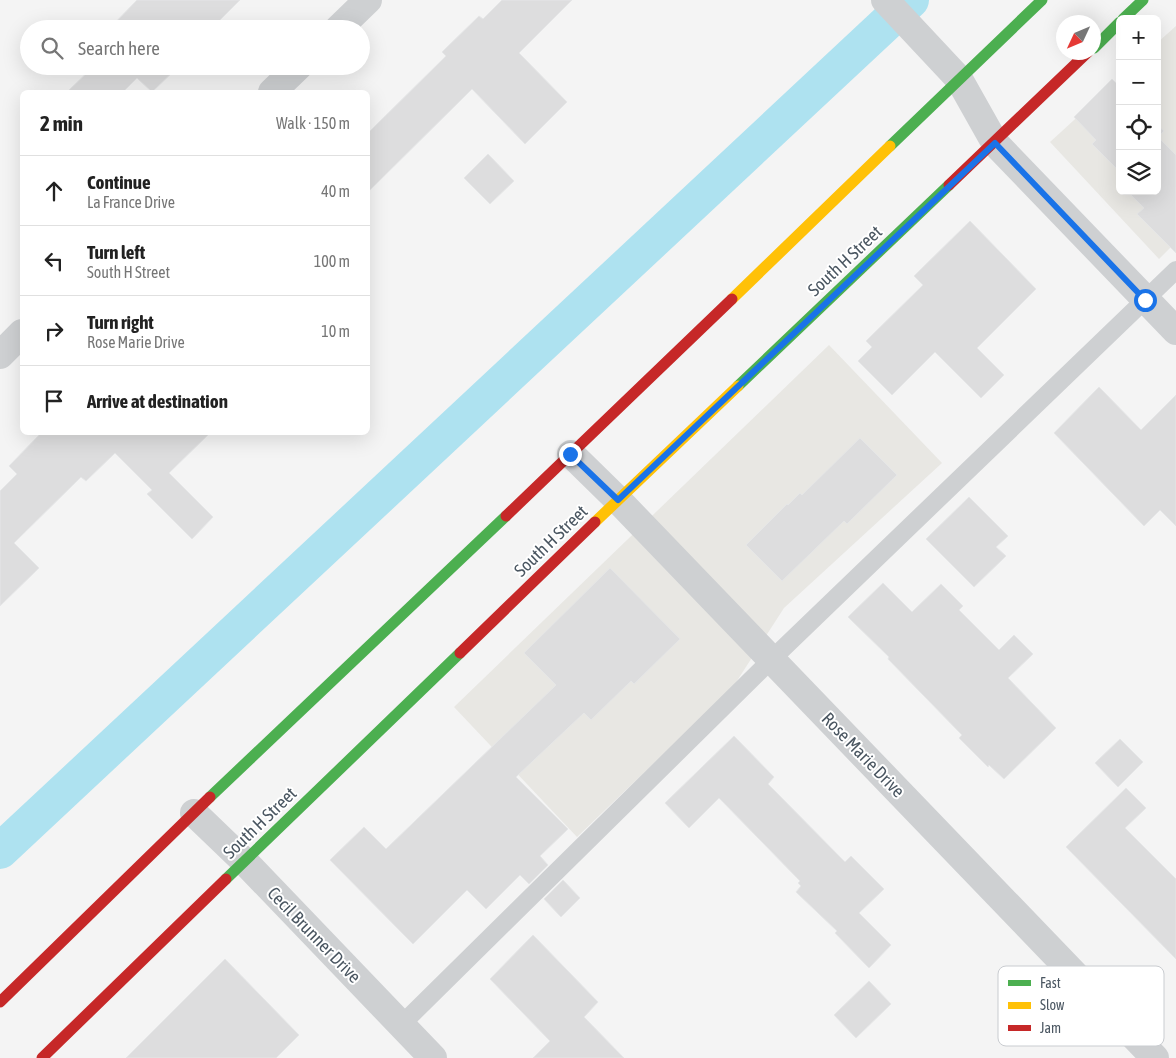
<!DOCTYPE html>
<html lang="en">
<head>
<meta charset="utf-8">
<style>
	body { margin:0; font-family:"Asap Condensed",sans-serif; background:#f6f6f6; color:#222 }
	.controls { position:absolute; right:15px; top:15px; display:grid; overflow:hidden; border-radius:8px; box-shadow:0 5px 20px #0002 }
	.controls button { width:45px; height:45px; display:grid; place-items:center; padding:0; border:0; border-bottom:1px solid #e0e0e0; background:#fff; color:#222; font:25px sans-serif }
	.compass { position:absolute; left:1056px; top:15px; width:45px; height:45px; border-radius:50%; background:#fff; box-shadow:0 5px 20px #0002; rotate:226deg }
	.stop { position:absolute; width:15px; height:15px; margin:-11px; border:4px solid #1a73e8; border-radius:50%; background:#fff }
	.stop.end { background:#1a73e8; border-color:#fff; box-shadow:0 1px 5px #0008 }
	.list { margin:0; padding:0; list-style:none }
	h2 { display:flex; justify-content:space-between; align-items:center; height:65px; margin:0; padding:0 20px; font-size:21px }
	h2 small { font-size:16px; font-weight:400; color:#767676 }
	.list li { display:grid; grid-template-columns:32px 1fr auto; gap:15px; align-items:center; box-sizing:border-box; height:70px; padding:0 20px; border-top:1px solid #e0e0e0 }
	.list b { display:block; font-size:19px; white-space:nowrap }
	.list p { margin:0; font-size:16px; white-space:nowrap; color:#767676 }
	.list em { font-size:16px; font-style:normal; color:#767676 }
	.icon { flex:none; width:28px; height:28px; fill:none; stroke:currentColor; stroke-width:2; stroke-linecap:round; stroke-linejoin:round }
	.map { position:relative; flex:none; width:1176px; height:1058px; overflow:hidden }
	.search { position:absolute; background:#fff; box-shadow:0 5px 20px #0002; left:20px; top:20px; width:350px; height:55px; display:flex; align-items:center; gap:12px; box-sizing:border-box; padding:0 18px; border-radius:28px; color:#767676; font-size:19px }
	.panel { position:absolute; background:#fff; box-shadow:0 5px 20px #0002; left:20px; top:90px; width:350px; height:345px; border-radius:8px }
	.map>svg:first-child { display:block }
	.commercial { fill:#e8e7e3 }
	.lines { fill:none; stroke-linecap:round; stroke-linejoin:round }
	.canal { stroke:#aee2f0; stroke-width:36 }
	.building { fill:#ddddde; stroke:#e5e6e7 }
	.lane { stroke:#ced0d2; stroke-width:18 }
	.street { stroke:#ced0d2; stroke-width:28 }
	.fast { stroke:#4caf50; stroke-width:11 }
	.slow { stroke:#ffc107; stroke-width:11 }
	.jam { stroke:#c62828; stroke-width:11 }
	.route { stroke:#1a73e8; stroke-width:6 }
	.labels { text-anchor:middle; stroke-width:4; stroke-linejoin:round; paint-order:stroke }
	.street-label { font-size:18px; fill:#4a5661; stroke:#fff }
	.key { fill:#fff; stroke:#c9ccd0; stroke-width:1 }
	.key-label { font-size:14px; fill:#4a5661 }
</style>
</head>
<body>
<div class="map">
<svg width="1176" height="1058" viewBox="0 0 1176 1058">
	<rect width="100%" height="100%" fill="#f4f4f4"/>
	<path class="commercial" d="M 1176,26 L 1176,242 L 1159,259 L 1050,142 L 1120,78 L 1120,191 L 1157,191 L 1157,43 Z
		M 829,345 L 942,463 L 784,608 L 733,687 L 577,837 L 454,707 Z"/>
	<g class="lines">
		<path class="canal" d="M 0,851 L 911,0"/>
	</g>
	<path class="building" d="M 137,0 L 240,0 L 220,20 L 223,23 L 217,29 L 109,29 Z
		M 502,0 L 572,0 L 519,53 L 567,102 L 525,144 L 472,89 L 368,192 L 368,133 L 446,56 L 442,52 L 479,16 L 483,19 Z
		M 94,66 L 179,66 L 152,92 L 137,78 L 123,92 L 67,92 Z
		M 1112,79 L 1120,87 L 1120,172 L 1092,144 L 1096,140 L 1074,117 Z
		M 1157,125 L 1164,131 L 1158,137 L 1176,155 L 1176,253 L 1137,214 L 1144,208 L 1127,191 L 1157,191 Z
		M 488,154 L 514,181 L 490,204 L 464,178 Z
		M 970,221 L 1036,289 L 977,348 L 1004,375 L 981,398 L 935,352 L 892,395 L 858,361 L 872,347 L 866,341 L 923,285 L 914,276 Z
		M 1099,387 L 1141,430 L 1176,395 L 1176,526 L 1160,510 L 1144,526 L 1054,433 Z
		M 42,432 L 211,432 L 169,473 L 213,517 L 192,539 L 147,494 L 152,490 L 115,453 L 86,481 L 81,477 L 14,543 L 39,568 L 0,606 L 0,491 L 17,474 L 9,466 Z
		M 860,438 L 897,475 L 847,524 L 844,521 L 782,581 L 746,545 L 787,504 L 788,505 L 800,493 L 802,495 Z
		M 969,497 L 1008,536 L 996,547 L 1006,556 L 974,587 L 926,539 Z
		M 610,568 L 680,639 L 634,684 L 631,681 L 591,720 L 584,713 L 516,777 L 568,829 L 540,856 L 548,865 L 529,884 L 520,875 L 486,909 L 467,890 L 413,944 L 330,860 L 364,827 L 386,849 L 556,685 L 524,653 Z
		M 883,583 L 912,612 L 941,584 L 963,606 L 959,610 L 999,650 L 1014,635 L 1033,654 L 1008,678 L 1056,728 L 1004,779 L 989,765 L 988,767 L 959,738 L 962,735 L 888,659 L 889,657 L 848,617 Z
		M 734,736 L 774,777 L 768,784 L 845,862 L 851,856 L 884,889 L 859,913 L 891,945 L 869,968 L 835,933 L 837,931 L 796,892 L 801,886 L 798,883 L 800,881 L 719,798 L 689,828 L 665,803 Z
		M 1120,739 L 1143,762 L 1118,787 L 1095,763 Z
		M 1126,788 L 1146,808 L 1125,828 L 1176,879 L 1176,959 L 1066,847 Z
		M 563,880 L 580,898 L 561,917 L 544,899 Z
		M 533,935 L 598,1002 L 584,1017 L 624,1058 L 533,1058 L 550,1041 L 490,979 Z
		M 225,959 L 299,1035 L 276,1058 L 126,1058 Z
		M 869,981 L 891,1004 L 856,1038 L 834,1015 Z"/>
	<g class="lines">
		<path class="lane" d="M 401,1025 L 771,660 L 1176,270"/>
		<path class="street" d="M 885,0 L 959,79 L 995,143 L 1176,331
			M 338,29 L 368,0
			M 272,92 L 299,66
			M 0,355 L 22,333
			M 571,454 L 618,500 L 1155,1058
			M 194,813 L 245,862 L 433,1058"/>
		<path class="fast" d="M 1123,19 L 1143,0
			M 1094,48 L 1120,22
			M 890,146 L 1042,0
			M 738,386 L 949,185
			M 210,797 L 506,516
			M 226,879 L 460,653"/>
		<path class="slow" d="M 732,299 L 890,146
			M 595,522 L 738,386"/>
		<path class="jam" d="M 949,185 L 1088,52
			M 506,516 L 732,299
			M 460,653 L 595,522
			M 0,1002 L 210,797
			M 42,1058 L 226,879"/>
	</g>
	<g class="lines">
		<path class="route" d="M 570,454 L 618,500 L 995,143 L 1145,300"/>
	</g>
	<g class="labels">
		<g class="street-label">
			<text transform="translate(845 261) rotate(-43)" y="6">South H Street</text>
			<text transform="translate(551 541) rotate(-44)" y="6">South H Street</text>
			<text transform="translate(863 755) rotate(46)" y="6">Rose Marie Drive</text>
			<text transform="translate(260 823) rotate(-44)" y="6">South H Street</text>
			<text transform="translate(314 935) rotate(46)" y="6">Cecil Brunner Drive</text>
		</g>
	</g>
	<rect x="998" y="966" width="166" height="80" rx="8" class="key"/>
	<rect x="1008" y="980" width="23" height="6" fill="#4caf50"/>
	<rect x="1008" y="1002" width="23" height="7" fill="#ffc107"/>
	<rect x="1008" y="1025" width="23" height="6" fill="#c62828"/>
	<g class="key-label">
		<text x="1040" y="988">Fast</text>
		<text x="1040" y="1010">Slow</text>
		<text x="1040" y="1033">Jam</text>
	</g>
</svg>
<div class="controls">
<button>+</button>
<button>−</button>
<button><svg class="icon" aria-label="locate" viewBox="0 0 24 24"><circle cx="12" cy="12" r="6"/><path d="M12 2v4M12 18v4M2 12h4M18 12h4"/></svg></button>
<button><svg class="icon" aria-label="layers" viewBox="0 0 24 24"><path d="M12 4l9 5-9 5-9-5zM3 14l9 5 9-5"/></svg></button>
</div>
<svg class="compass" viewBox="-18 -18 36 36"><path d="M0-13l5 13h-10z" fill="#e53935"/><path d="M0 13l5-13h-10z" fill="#767676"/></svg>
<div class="stop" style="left:1145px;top:300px"></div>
<div class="stop end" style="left:570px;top:454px"></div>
<div class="search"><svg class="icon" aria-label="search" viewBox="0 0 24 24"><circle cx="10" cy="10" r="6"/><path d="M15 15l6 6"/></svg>Search here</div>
<section class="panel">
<h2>2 min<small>Walk · 150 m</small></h2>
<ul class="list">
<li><svg class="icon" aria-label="ahead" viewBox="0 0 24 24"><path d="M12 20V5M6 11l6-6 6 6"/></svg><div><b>Continue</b><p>La France Drive</p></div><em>40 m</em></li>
<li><svg class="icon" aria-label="left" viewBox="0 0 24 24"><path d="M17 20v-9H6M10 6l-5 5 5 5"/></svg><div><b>Turn left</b><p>South H Street</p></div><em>100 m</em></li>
<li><svg class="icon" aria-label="right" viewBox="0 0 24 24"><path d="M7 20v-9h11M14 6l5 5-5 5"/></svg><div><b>Turn right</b><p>Rose Marie Drive</p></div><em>10 m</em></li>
<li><svg class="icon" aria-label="arrive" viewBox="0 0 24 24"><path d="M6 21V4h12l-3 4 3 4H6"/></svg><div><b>Arrive at destination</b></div></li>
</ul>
</section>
</div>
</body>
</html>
